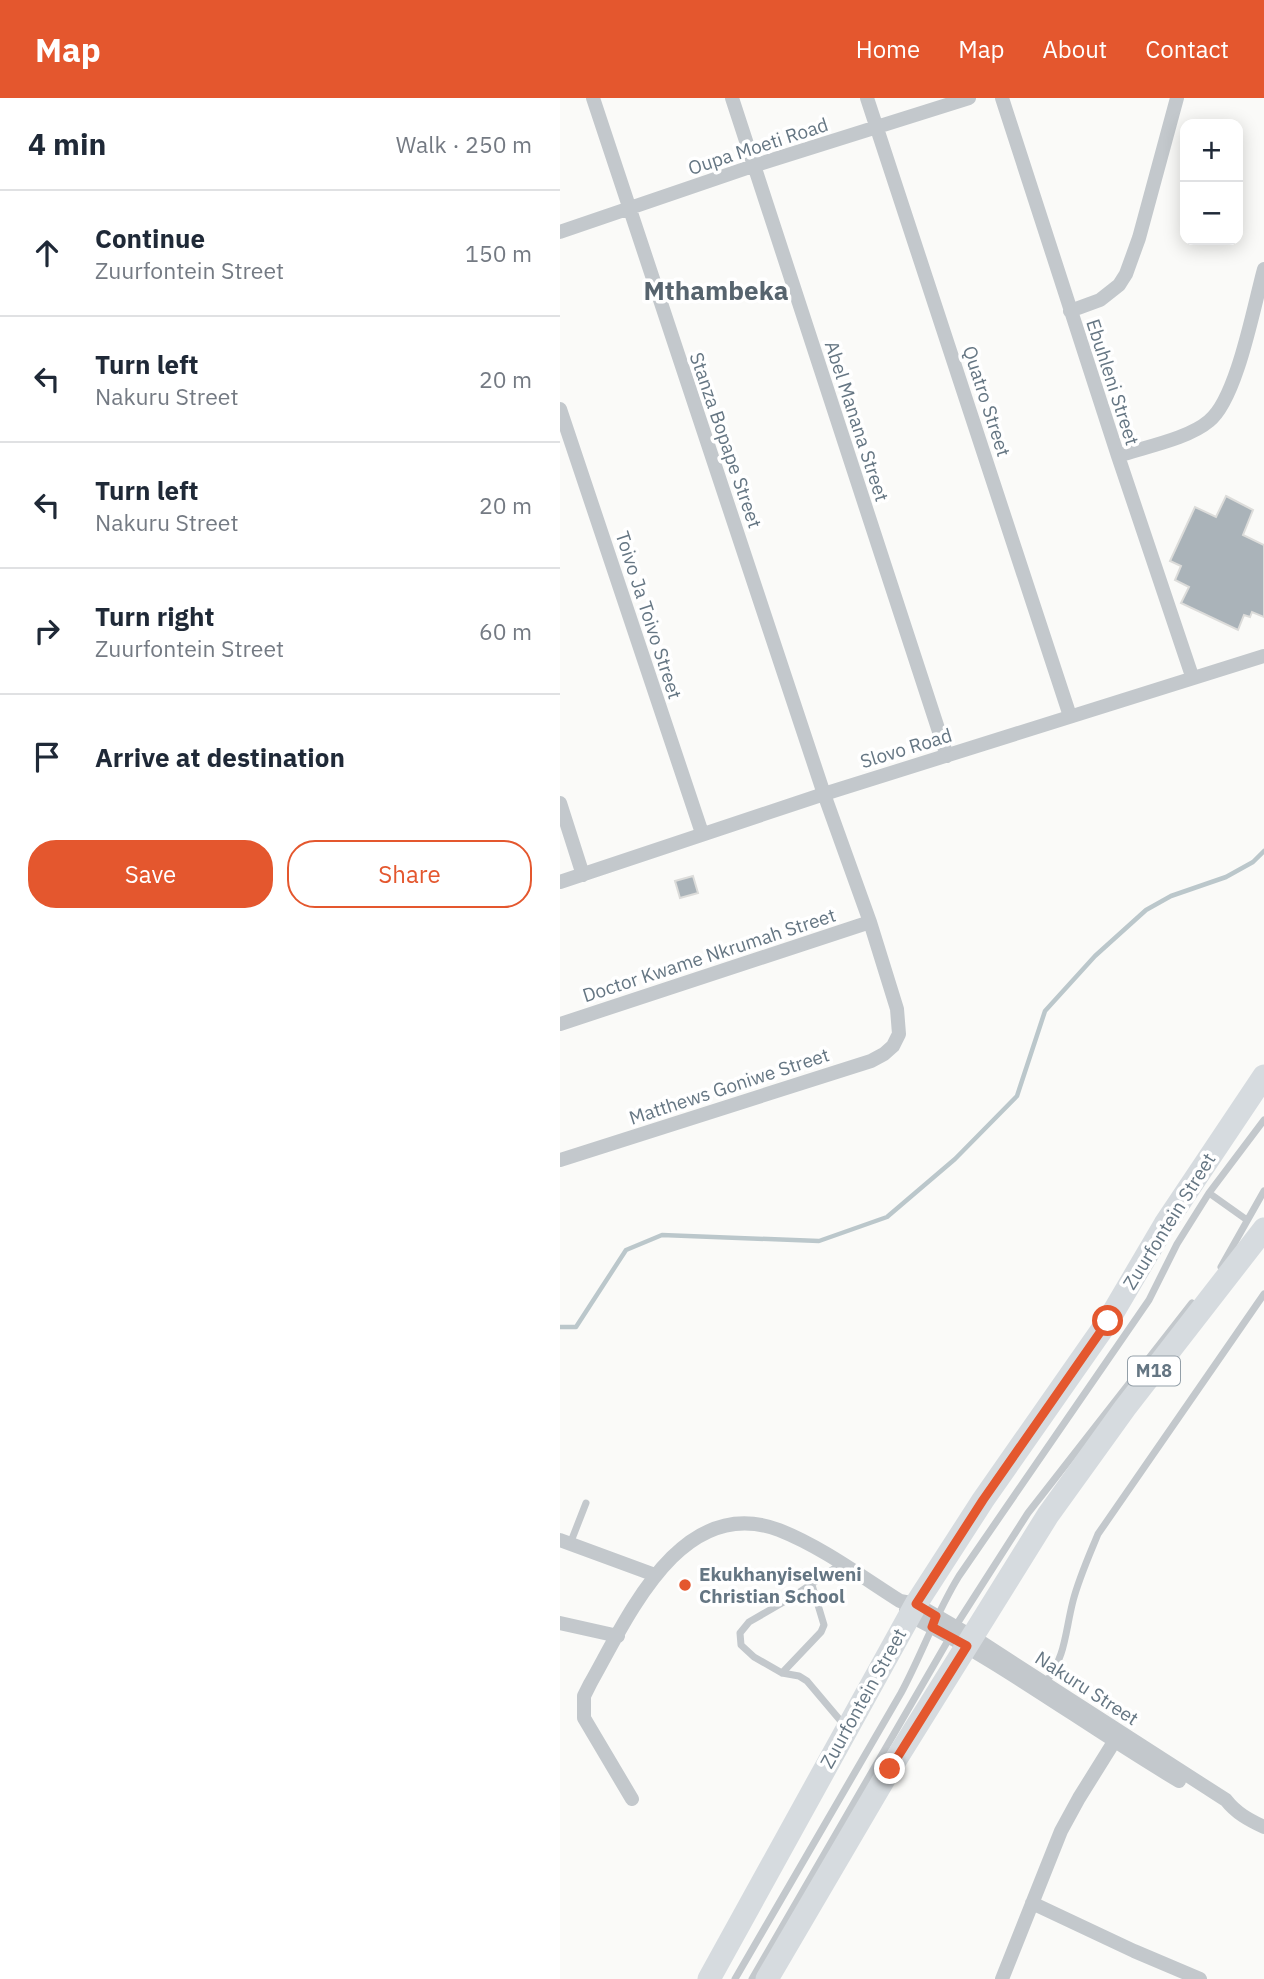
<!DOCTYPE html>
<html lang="en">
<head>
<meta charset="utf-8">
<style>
	body { margin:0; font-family:"IBM Plex Sans",sans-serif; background:#f6f6f7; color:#1f2937 }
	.controls { position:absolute; right:21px; top:21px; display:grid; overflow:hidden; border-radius:14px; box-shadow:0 4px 18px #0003 }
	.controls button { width:63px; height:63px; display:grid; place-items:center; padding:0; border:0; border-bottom:2px solid #e0e1e3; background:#fff; color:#1f2937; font:35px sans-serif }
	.stop { position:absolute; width:21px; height:21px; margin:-16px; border:5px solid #e4572e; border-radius:50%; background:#fff }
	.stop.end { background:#e4572e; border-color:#fff; box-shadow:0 2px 7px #0008 }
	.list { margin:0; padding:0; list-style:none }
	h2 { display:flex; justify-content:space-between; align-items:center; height:91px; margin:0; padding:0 28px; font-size:30px }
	h2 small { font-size:23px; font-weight:400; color:#747a83 }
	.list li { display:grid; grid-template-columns:46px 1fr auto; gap:21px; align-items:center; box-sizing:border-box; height:126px; padding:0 28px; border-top:2px solid #e0e1e3 }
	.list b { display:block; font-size:26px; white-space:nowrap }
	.list p { margin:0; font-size:23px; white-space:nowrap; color:#747a83 }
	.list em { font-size:23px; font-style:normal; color:#747a83 }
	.actions { display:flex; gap:14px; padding:21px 28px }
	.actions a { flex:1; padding:16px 0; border:2px solid #e4572e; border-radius:28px; text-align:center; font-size:24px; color:#e4572e }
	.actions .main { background:#e4572e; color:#fff }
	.icon { flex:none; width:38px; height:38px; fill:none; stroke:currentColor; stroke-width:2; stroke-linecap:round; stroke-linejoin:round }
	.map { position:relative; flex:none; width:704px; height:1881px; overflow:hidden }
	header { display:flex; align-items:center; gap:42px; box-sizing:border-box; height:98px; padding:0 35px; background:#e4572e; color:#fff }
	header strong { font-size:33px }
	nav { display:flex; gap:38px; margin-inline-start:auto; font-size:24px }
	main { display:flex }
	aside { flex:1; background:#fff }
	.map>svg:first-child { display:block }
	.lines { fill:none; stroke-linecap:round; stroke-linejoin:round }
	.stream { stroke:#bbc7cb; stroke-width:4.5 }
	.building { fill:#aab3b9; stroke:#dcdcda; stroke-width:2 }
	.lane { stroke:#c3c8cc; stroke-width:7 }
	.street { stroke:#c3c8cc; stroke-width:14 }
	.primary { stroke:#d6dbdf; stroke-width:23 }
	.route { stroke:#e4572e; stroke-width:9 }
	.poi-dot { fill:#e4572e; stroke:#fff; stroke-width:2.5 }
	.labels { text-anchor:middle; stroke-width:7; stroke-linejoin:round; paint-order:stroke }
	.shield { fill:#fff; stroke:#939fa8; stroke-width:2 }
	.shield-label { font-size:18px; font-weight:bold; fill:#657683 }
	.street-label { font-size:19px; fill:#657683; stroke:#fff }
	.poi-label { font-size:19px; font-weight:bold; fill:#657683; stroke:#fff; text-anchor:start }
	.district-label { font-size:26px; font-weight:bold; fill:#57646e; stroke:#fff }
</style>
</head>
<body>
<header>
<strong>Map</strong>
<nav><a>Home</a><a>Map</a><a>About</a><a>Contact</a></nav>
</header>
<main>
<aside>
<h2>4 min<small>Walk · 250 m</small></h2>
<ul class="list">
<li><svg class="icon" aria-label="ahead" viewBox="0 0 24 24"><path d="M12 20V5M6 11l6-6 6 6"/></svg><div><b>Continue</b><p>Zuurfontein Street</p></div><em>150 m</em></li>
<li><svg class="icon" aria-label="left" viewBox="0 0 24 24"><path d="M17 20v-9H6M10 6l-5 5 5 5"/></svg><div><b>Turn left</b><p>Nakuru Street</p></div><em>20 m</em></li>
<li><svg class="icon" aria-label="left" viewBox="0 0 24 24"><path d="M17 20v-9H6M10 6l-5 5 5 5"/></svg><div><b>Turn left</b><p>Nakuru Street</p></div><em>20 m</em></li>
<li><svg class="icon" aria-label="right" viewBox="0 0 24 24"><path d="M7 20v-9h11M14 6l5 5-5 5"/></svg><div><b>Turn right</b><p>Zuurfontein Street</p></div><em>60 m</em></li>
<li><svg class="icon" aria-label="arrive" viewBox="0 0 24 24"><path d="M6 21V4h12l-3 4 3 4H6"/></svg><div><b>Arrive at destination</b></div></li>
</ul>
<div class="actions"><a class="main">Save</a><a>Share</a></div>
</aside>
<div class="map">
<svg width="704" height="1881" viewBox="0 0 704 1881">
	<rect width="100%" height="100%" fill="#fafaf8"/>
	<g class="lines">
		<path class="stream" d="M 0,1229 L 16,1229 L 66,1152 L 102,1137 L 259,1143 L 327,1119 L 395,1061 L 457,998 L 485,913 L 535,858 L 586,812 L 611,798 L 666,779 L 693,764 L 704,753"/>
	</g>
	<path class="building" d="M 666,398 L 693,412 L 683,437 L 704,447 L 704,519 L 692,514 L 690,519 L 684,517 L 678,532 L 621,505 L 629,489 L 615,482 L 621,468 L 610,463 L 635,409 L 656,419 Z
		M 133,778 L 138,795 L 120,800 L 115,783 Z"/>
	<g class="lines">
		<path class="lane" d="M 649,1095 L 687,1122
			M 661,1169 L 704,1093
			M 10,1446 L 26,1405
			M 281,1466 L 234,1498 L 189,1524 L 180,1535 L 181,1547 L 194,1559 L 222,1575 L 239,1578 L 247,1583 L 285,1628
			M 395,1529 L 468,1415 L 632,1205
			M 222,1575 L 261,1534 L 264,1527 L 252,1487
			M 486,1584 C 506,1558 505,1534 513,1503 C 519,1480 529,1458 538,1436 L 704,1196
			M 175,1881 L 341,1595 C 362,1556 376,1515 399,1478 L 589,1202 L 617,1146 L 649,1095 L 704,1022
			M 192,1881 L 390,1539"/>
		<path class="street" d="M 172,0 L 387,658
			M 307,0 L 510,618
			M 442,0 L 558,358 L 632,578
			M 0,134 L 193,68 L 409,0
			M 510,213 L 540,202 L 559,187 L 566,176 L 579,140 L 617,0
			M 0,311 L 142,735
			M 558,358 C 584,349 628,341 649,323 C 677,301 694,207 704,171
			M 0,705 L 23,777
			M 0,784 L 264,696 L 704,558
			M 0,926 L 310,824
			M 0,1062 L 311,963 L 324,956 L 333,948 L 339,936 L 337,911 L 310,824 L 264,696 L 33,0
			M 0,1442 L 95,1477
			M 346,1512 L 349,1517 C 443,1565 528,1629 619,1683
			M 0,1525 L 58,1538
			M 72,1701 L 24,1620 L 24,1598 L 30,1586 C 68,1519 121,1395 219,1432 C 262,1449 302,1479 340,1503 L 356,1506 L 413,1539 L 666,1702 C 676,1715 689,1722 704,1729
			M 472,1805 L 574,1853 L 640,1881
			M 442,1881 L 501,1733 L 519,1700 L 557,1639"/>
		<path class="primary" d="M 149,1881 L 356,1506 L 423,1402 L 548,1223 L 605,1126 L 704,978
			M 207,1881 L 330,1671 L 488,1417 L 565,1310 L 704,1131"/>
	</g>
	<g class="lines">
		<path class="route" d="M 330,1671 L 407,1548 L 372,1529 L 376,1518 L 356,1506 L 423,1402 L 548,1223"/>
	</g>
	<circle class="poi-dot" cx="125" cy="1487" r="7"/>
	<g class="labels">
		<rect class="shield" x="568" y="1258.5" width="52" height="29" rx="5"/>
		<g class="shield-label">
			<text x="594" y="1279">M18</text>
		</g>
		<g class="street-label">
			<text transform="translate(198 48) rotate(-18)" y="7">Oupa Moeti Road</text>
			<text transform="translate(553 284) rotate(72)" y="7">Ebuhleni Street</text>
			<text transform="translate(427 303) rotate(72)" y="7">Quatro Street</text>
			<text transform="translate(297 323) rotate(72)" y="7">Abel Manana Street</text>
			<text transform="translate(166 342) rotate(71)" y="7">Stanza Bopape Street</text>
			<text transform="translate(89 517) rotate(72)" y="7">Toivo Ja Toivo Street</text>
			<text transform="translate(346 650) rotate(-17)" y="7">Slovo Road</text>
			<text transform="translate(149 857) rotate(-18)" y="7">Doctor Kwame Nkrumah Street</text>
			<text transform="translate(169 988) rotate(-18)" y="7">Matthews Goniwe Street</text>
			<text transform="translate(609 1123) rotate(-58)" y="7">Zuurfontein Street</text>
			<text transform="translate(527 1590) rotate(33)" y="7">Nakuru Street</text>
			<text transform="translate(303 1600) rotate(-61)" y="7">Zuurfontein Street</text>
		</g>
		<g class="poi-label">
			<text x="139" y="1483">Ekukhanyiselweni<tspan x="139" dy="22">Christian School</tspan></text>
		</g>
		<g class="district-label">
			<text x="156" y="202">Mthambeka</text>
		</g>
	</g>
</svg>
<div class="controls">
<button>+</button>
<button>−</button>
</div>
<div class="stop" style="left:548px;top:1223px"></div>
<div class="stop end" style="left:330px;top:1671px"></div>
</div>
</main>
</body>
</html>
